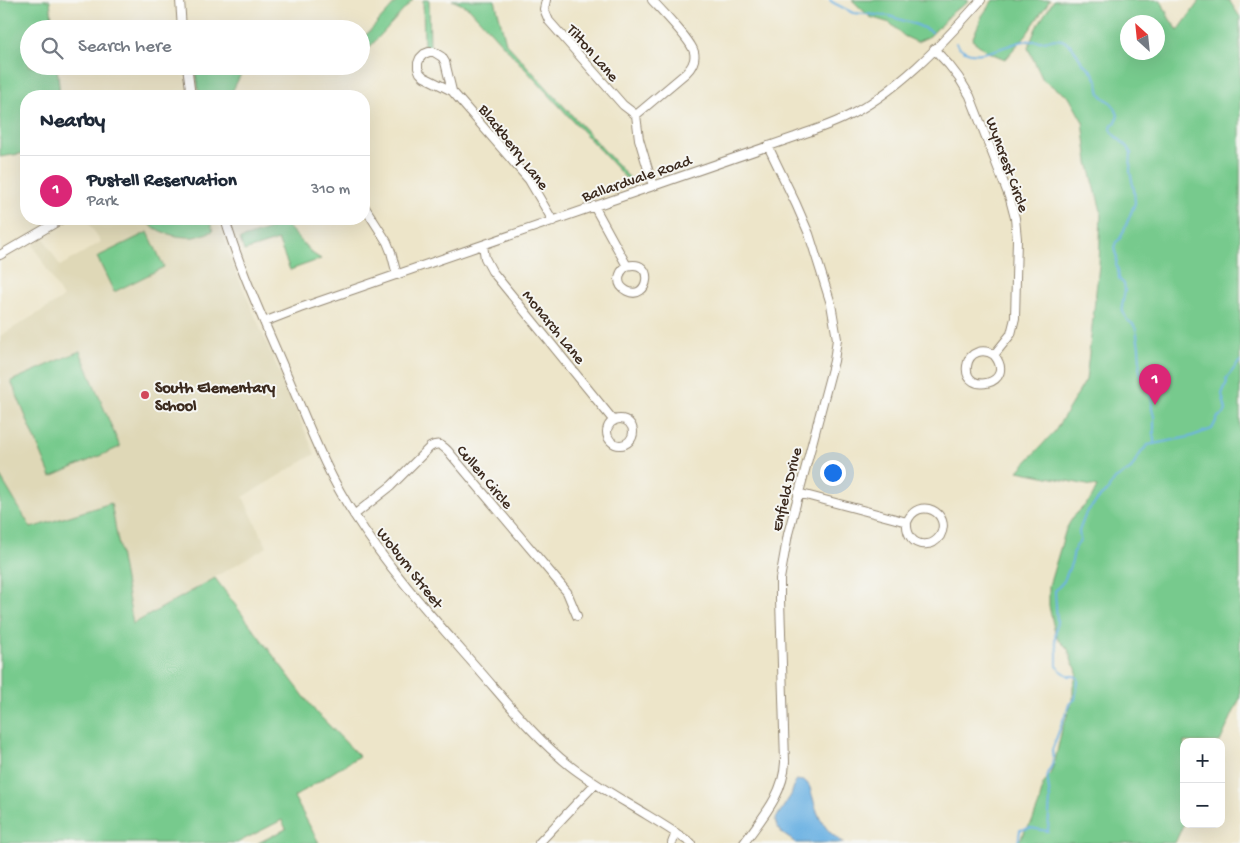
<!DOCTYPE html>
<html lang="en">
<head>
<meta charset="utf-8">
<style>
	body { margin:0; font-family:"Gochi Hand",sans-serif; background:#f6f6f7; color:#1f2937 }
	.controls { position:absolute; right:15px; bottom:15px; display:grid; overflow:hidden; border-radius:10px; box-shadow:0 5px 20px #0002 }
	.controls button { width:45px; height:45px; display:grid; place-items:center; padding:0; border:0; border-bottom:1px solid #e0e1e3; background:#fff; color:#1f2937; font:25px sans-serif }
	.compass { position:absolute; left:1120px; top:15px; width:45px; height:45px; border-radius:50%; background:#fff; box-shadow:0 5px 20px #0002; rotate:333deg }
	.you { position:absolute; left:832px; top:472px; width:18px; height:18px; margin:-12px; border:4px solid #fff; border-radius:50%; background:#1a73e8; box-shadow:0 0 0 8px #1a73e833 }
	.badge { display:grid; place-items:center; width:32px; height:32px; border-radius:50%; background:#db2777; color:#fff; font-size:16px; font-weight:700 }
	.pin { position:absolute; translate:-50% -41px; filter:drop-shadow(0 1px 2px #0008) }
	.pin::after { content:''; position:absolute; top:26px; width:18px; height:15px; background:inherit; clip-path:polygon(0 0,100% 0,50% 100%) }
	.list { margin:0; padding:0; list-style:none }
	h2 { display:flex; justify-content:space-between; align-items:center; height:65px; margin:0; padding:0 20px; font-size:21px }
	h2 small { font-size:16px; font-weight:400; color:#747a83 }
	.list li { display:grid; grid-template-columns:32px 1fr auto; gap:15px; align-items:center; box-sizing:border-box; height:70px; padding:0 20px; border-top:1px solid #e0e1e3 }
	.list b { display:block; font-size:19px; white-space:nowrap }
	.list p { margin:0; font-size:16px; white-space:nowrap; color:#747a83 }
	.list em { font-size:16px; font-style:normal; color:#747a83 }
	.icon { flex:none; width:28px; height:28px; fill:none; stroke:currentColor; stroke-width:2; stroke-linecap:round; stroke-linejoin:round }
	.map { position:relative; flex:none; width:1240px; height:843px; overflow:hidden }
	.search { position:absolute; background:#fff; box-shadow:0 5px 20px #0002; left:20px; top:20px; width:350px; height:55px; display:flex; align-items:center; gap:12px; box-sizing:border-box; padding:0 18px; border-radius:28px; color:#747a83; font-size:19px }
	.panel { position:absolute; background:#fff; box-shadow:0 5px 20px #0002; left:20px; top:90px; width:350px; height:135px; border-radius:20px }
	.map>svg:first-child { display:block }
	.built { fill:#dfd8b7 }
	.green { fill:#77ca8d; stroke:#597a56; fill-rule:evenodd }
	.water { fill:#6db2e3; stroke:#546e80 }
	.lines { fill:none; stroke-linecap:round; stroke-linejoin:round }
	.stream { stroke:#6db2e3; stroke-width:2 }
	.minor-casing { stroke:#948874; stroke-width:10 }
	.minor { stroke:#fff; stroke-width:8 }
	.poi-dot { fill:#d1495b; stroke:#f6f6f2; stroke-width:2 }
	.labels { text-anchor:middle; stroke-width:4; stroke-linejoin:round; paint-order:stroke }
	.street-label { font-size:16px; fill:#3b2a1e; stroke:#f6f6f2 }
	.poi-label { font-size:16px; font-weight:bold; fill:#3b2a1e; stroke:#f6f6f2; text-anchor:start }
</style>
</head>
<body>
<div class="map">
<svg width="1240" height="843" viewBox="0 0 1240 843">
	<rect width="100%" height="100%" fill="#f6f6f2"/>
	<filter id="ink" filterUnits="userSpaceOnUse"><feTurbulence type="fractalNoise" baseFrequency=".02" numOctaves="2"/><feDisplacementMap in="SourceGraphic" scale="10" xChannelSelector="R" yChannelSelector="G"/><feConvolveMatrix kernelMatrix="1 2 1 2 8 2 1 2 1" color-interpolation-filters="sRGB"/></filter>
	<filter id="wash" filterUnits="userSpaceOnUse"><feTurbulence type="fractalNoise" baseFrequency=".0096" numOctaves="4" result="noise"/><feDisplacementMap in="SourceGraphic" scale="20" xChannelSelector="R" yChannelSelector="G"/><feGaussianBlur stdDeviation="1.12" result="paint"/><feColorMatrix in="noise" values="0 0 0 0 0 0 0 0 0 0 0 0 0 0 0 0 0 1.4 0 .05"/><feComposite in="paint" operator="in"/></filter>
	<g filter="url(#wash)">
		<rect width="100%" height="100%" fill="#ede5c9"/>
		<path class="built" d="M 86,219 L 218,219 L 232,263 L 315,454 L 243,497 L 267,547 L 133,624 L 111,504 L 31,529 L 0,476 L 0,336 L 63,298 L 33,245 L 44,238 L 60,266 L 101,242 Z"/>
		<path class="green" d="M 0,0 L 50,0 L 53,29 L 29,29 L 29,66 L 57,66 L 60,96 L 26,96 L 26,153 L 0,157 Z
			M 398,0 L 413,0 L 366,51 L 361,61 L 361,37 L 367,34 Z
			M 423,0 L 429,0 L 430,47 L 424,49 Z
			M 452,0 L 495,0 L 506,43 L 635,184 L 632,185 L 469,8 Z
			M 852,0 L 968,0 L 967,3 L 954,11 L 930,36 L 917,42 L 904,36 L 890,23 L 870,17 Z
			M 993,0 L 1050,0 L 1026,35 L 1005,59 L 988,52 L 972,40 L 982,16 Z
			M 1054,0 L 1161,0 L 1169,18 L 1178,31 L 1200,0 L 1229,0 L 1240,17 L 1240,698 L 1220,742 L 1184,742 L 1184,823 L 1175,843 L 1017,843 L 1021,838 L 1024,832 L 1032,822 L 1039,804 L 1043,785 L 1050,774 L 1055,761 L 1062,729 L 1073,700 L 1073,686 L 1077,674 L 1076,668 L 1072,662 L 1068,649 L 1058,639 L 1055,633 L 1049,606 L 1049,586 L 1066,529 L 1073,517 L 1091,499 L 1097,487 L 1018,471 L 1055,431 L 1086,380 L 1099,265 L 1101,211 L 1088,162 L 1083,122 L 1069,97 L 1043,80 L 1028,48 L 1036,28 ZM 1128,22 L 1158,22 L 1158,52 L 1128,52 Z
			M 195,66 L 270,66 L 241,74 L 230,96 L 199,96 Z
			M 143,219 L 209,219 L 213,231 C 207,233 200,236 194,237 C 175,238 156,232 143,219 Z
			M 270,219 L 281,219 L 312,253 L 321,259 L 290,270 L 278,240 L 244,251 L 240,239 L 273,228 Z
			M 148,232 L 164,267 L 114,292 L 97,257 Z
			M 80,351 L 120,447 L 51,477 L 11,381 Z
			M 0,476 L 31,528 L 111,503 L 133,624 L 215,578 L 315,711 L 359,756 L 294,797 L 319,843 L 258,843 L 286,829 L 282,820 L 237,843 L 0,843 Z"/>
		<path class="water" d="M 796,780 C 800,781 805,780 807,783 C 811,787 811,793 813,798 C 818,819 826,832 844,843 L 796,843 L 783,834 L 777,826 L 775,820 L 791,795 Z"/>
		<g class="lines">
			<path class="stream" d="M 830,0 L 832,2 L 853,13 L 889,16 L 917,25 L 932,32
				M 956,43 C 971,66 1004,45 1024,41 C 1030,40 1037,42 1043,41 C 1051,40 1059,37 1066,42 C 1076,47 1076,55 1082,62 C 1084,64 1086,66 1088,67 C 1092,71 1095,76 1097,80 C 1099,85 1098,91 1101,95 C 1103,98 1107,99 1110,102 C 1114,105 1116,110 1118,115 L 1116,122 L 1112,125 L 1111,129 L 1114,135 L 1128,147 L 1131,152 L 1130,171 L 1134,190 L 1135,203 L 1122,235 L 1119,240 L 1116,242 L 1114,248 L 1117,258 L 1116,265 L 1118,270 L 1119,279 L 1124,284 L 1125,290 L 1122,306 L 1123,312 L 1127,320 L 1133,324 L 1136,329 L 1139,347 L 1140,362 L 1139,367 L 1140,372 L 1145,382 L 1152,400 L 1152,409 L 1154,417 L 1154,444
				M 1018,843 L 1020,830 L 1030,828 L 1048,831 L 1050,799 L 1047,774 L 1052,765 L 1053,759 L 1052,750 L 1069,704 L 1075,699 L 1078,682 L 1078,678 L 1074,676 L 1069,676 L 1060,670 L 1057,666 L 1057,651 L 1055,639 L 1057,621 L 1055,591 L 1064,581 L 1072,561 L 1074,550 L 1080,540 L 1079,531 L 1086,513 L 1101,496 L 1107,491 L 1115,479 L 1131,469 L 1142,451 L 1148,445 L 1189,437 L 1212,429 L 1218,417 L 1224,414 L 1226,410 L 1222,394 L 1227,382 L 1226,379 L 1240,361"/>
		</g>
	</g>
	<g filter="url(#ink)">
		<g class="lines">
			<g class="minor-casing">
				<path id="minor" d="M 180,0 L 182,29
					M 546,0 L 544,9 L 549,21 L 623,105 L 636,115
					M 934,49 L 949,65 L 959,78 L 970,96 L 1010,199 L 1015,218 L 1017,239 L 1015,318 L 1011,334 L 994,355 C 984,348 969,351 967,366 C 963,396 1018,384 994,355
					M 187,66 L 191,96
					M 452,91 L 424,77 L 420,73 L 418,68 L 418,63 L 420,58 L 424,54 L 429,52 L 434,52 L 442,57 L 445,62 L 452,91 L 529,180 L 553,221
					M 636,115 L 686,73 C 692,67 696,60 694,52 C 691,40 661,10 652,0
					M 636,115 L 639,139 L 653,186
					M 364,206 L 387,242 L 391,252 L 397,275
					M 594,206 L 627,266 C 656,258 649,302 627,291 C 615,285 618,272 627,266
					M 225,219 C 241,273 265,323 287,375 C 308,423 326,473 355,516 C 390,571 435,620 478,669 C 507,702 535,738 569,765 C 593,784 621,799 647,815 C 662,824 676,833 691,843
					M 483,245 L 485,258 L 492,271 L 614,421
					M 0,255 L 62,219
					M 264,322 L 300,308 L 795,137 C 811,131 827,126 842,119 C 896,94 942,44 981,0
					M607 432a13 13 0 1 1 26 0a13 13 0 1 1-26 0Z
					M 798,493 L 907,522 C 906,534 913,546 927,544 C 932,544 937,540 940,536 C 953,513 918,495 907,522
					M 354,515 L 391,486 L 430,447 C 438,442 442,445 448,451 L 567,592 L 577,616
					M 539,843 L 595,784
					M 672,843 L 676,833
					M 744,843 C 762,818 784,794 785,762 L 780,600 L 780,579 L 788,534 L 834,361 L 837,339 L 831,304 L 809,234 L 796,204 L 768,146"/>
			</g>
			<use href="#minor" class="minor"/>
		</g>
	</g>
	<circle class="poi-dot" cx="145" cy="395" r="5"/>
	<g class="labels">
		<g class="street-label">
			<text transform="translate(594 52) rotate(49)" y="6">Tilton Lane</text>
			<text transform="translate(515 146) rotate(52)" y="6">Blackberry Lane</text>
			<text transform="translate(1009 164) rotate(70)" y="6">Wyncrest Circle</text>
			<text transform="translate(636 177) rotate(-19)" y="6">Ballardvale Road</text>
			<text transform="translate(555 326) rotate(51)" y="6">Monarch Lane</text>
			<text transform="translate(486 476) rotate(50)" y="6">Cullen Circle</text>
			<text transform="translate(785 489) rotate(-76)" y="6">Enfield Drive</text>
			<text transform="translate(411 567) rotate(52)" y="6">Woburn Street</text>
		</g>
		<g class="poi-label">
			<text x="155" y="392">South Elementary<tspan x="155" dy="18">School</tspan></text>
		</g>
	</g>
</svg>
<div class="controls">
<button>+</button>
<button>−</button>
</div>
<svg class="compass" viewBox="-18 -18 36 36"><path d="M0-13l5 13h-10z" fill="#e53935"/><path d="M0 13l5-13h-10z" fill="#747a83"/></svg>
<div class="you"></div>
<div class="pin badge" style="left:1155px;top:405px">1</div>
<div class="search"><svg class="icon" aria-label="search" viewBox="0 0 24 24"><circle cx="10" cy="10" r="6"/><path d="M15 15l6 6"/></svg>Search here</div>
<section class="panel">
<h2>Nearby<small></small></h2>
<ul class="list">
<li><span class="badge">1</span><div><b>Pustell Reservation</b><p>Park</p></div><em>310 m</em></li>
</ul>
</section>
</div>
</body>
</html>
